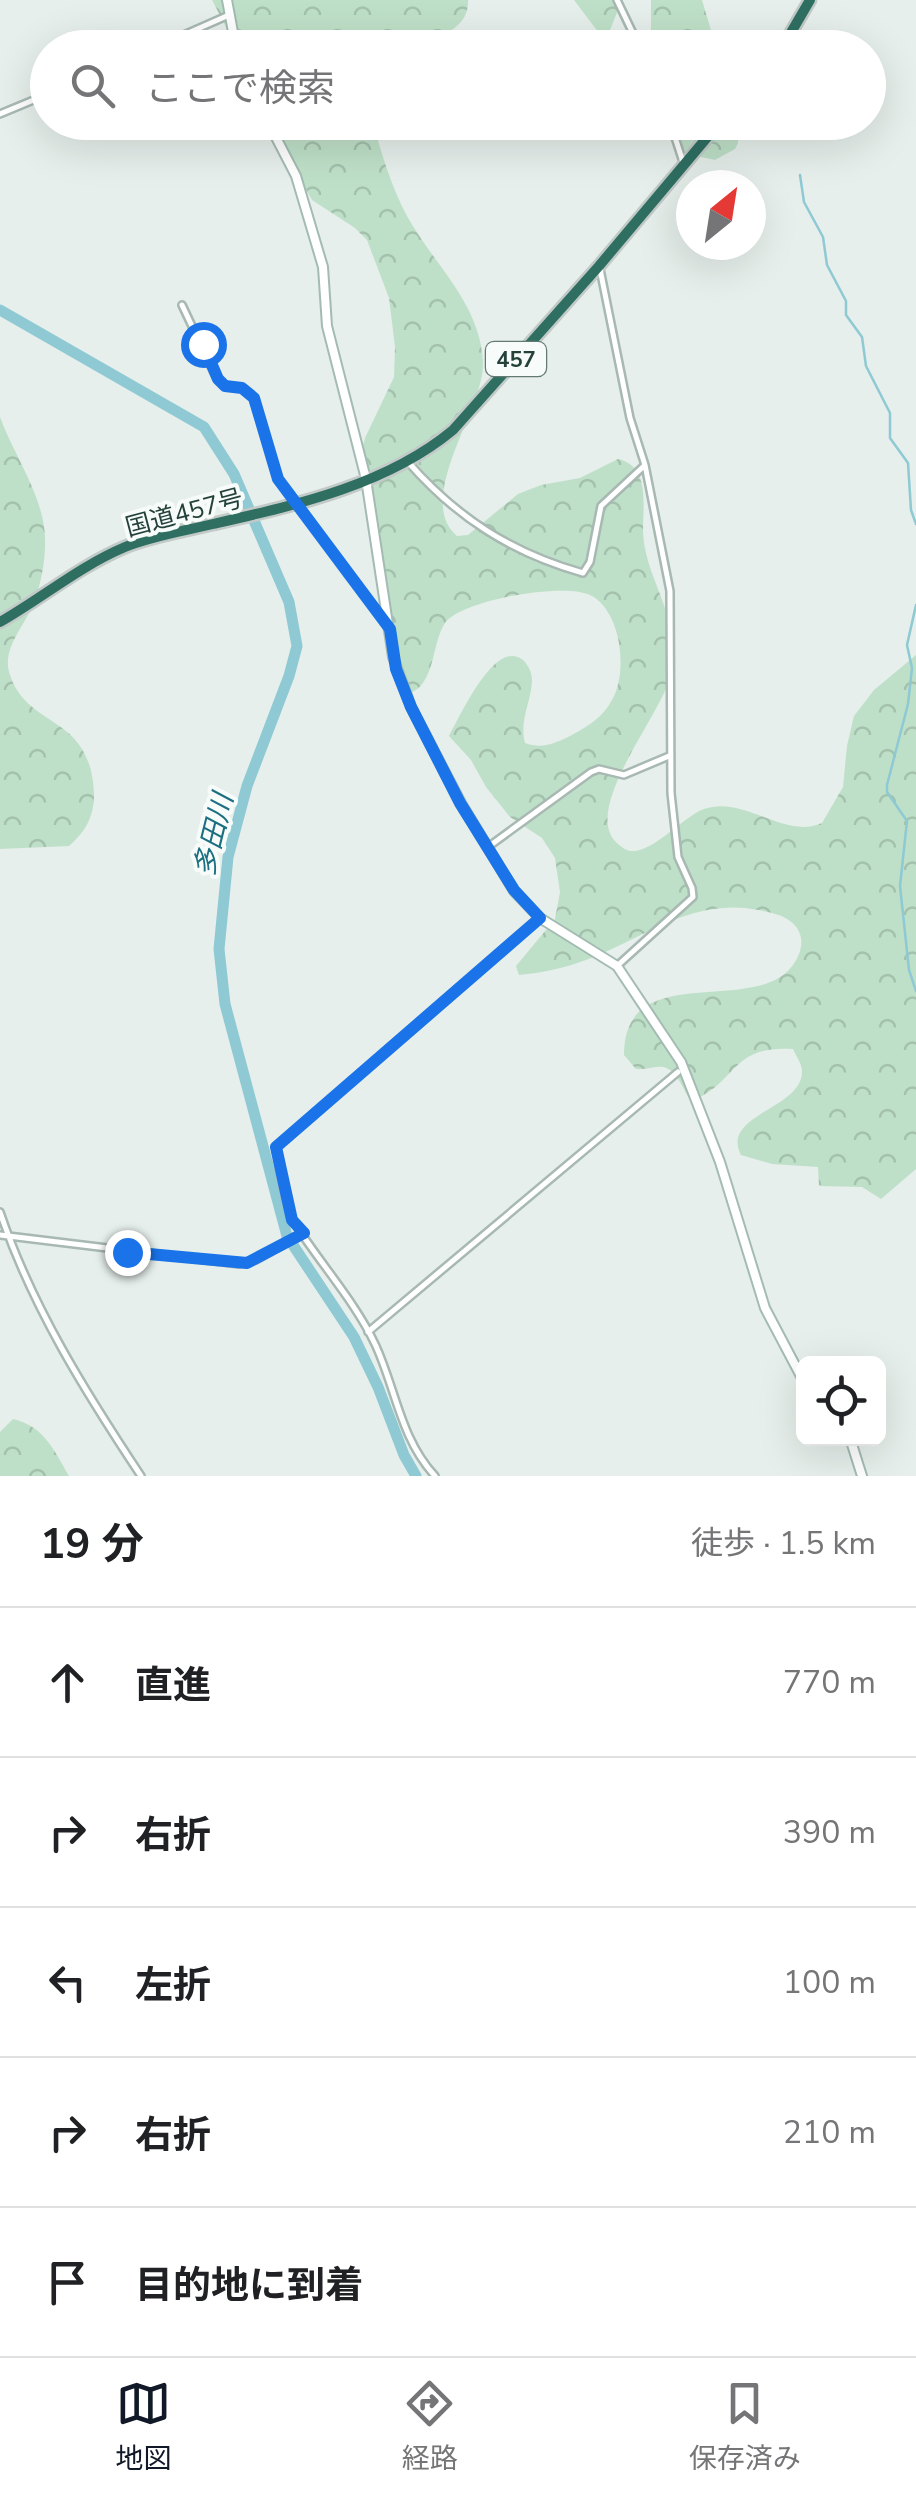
<!DOCTYPE html>
<html lang="ja">
<head>
<meta charset="utf-8">
<style>
	body { margin:0; font-family:"Nunito Sans","Noto Sans JP",sans-serif; background:#f6f6f6; color:#202124 }
	.controls { position:absolute; right:30px; bottom:30px; display:grid; overflow:hidden; border-radius:15px; box-shadow:0 10px 40px #0002 }
	.controls button { width:90px; height:90px; display:grid; place-items:center; padding:0; border:0; border-bottom:2px solid #e0e0e0; background:#fff; color:#202124; font:50px sans-serif }
	.compass { position:absolute; left:676px; top:170px; width:90px; height:90px; border-radius:50%; background:#fff; box-shadow:0 10px 40px #0002; rotate:30deg }
	.stop { position:absolute; width:30px; height:30px; margin:-22px; border:8px solid #1a73e8; border-radius:50%; background:#fff }
	.stop.end { background:#1a73e8; border-color:#fff; box-shadow:0 2px 10px #0008 }
	.list { margin:0; padding:0; list-style:none }
	h2 { display:flex; justify-content:space-between; align-items:center; height:130px; margin:0; padding:0 40px; font-size:42px }
	h2 small { font-size:32px; font-weight:400; color:#757577 }
	.list li { display:grid; grid-template-columns:65px 1fr auto; gap:30px; align-items:center; box-sizing:border-box; height:150px; padding:0 40px; border-top:2px solid #e0e0e0 }
	.list b { display:block; font-size:38px; white-space:nowrap }
	.list em { font-size:32px; font-style:normal; color:#757577 }
	.icon { flex:none; width:55px; height:55px; fill:none; stroke:currentColor; stroke-width:2; stroke-linecap:round; stroke-linejoin:round }
	.map { position:relative; flex:none; width:916px; height:1476px; overflow:hidden }
	.search { position:absolute; background:#fff; box-shadow:0 10px 40px #0002; left:30px; right:30px; top:30px; height:110px; display:flex; align-items:center; gap:25px; box-sizing:border-box; padding:0 35px; border-radius:55px; color:#757577; font-size:38px }
	.sheet { height:880px; background:#fff }
	nav { display:flex; justify-content:space-around; align-items:center; box-sizing:border-box; height:140px; border-top:2px solid #e0e0e0; background:#fff; font-size:28px; color:#757577 }
	nav a { display:grid; justify-items:center; gap:5px }
	nav .on { color:#111827 }
	.map>svg:first-child { display:block }
	.forest { fill:url(#forest-crowns) }
	.lines { fill:none; stroke-linecap:round; stroke-linejoin:round }
	.stream { stroke:#8ec9d4; stroke-width:2.5 }
	.river { stroke:#8ec9d4; stroke-width:11 }
	.street-casing { stroke:#a8b8b2; stroke-width:10 }
	.secondary-casing { stroke:#a4bbb3; stroke-width:12 }
	.highway-casing { stroke:#c2cac8; stroke-width:15 }
	.street { stroke:#fff; stroke-width:5 }
	.secondary { stroke:#fff; stroke-width:8 }
	.highway { stroke:#2f6f62; stroke-width:10 }
	.route { stroke:#1a73e8; stroke-width:12 }
	.labels { text-anchor:middle; stroke-width:8; stroke-linejoin:round; paint-order:stroke }
	.shield { fill:#f7fbf9; stroke:#637a73; stroke-width:2.5 }
	.shield-label { font-size:22px; font-weight:bold; fill:#24423a }
	.street-label { font-size:25px; fill:#24423a; stroke:#f7fbf9 }
	.water-label { font-size:28px; font-style:italic; fill:#1c6f80; stroke:#f7fbf9 }
</style>
</head>
<body>
<div class="map">
<svg width="916" height="1476" viewBox="0 0 916 1476">
	<defs>
		<pattern id="forest-crowns" width="20" height="18" patternUnits="userSpaceOnUse" patternTransform="scale(2.5)"><rect width="20" height="18" fill="#bfe0c8"/><path d="M2 6a3 3 0 1 1 6 0M12 15a3 3 0 1 1 6 0" fill="none" stroke="#a4c1ad"/></pattern>
	</defs>
	<rect width="100%" height="100%" fill="#e6efeb"/>
	<path class="forest" d="M 212,0 L 468,0 C 470,37 418,43 390,48 L 237,48 Z
		M 574,0 L 622,0 L 610,30 L 602,37 Z
		M 651,0 L 702,0 L 716,47 L 651,47 Z
		M 269,123 L 373,123 C 382,155 391,186 407,216 C 434,265 481,304 483,363 C 485,407 413,499 457,536 L 468,535 L 518,494 L 541,485 L 580,478 L 618,459 C 650,466 643,504 643,530 C 644,579 681,614 672,671 C 665,712 578,810 618,844 C 622,847 626,851 631,851 C 653,853 684,816 704,809 C 745,795 784,840 822,823 L 843,787 L 847,746 L 854,716 L 874,690 L 916,655 L 916,1169 L 881,1199 L 862,1187 L 819,1186 L 818,1167 L 772,1164 L 741,1155 C 720,1114 803,1109 802,1071 C 802,1064 796,1056 793,1049 C 730,1045 739,1081 692,1101 C 682,1091 679,1070 663,1067 C 656,1066 645,1070 636,1069 L 624,1055 C 624,950 775,1028 800,951 C 804,938 799,926 787,919 C 779,914 768,912 758,910 C 692,897 645,938 586,960 C 565,968 541,973 519,975 L 516,966 L 555,919 L 560,892 L 555,858 L 542,838 L 510,817 L 486,787 L 471,760 L 449,736 C 460,717 495,637 523,660 C 529,666 532,673 532,681 C 531,703 519,720 525,743 C 541,749 553,744 568,737 C 587,727 603,718 613,698 C 628,670 621,610 590,595 C 564,582 461,600 445,623 C 431,644 436,685 408,694 L 395,671 L 379,606 L 378,558 L 358,465 L 365,438 L 394,377 L 395,347 L 389,298 L 367,240 L 355,228 L 312,200 Z
		M 660,123 L 738,123 L 738,143 L 735,149 L 715,160 L 687,154 Z
		M 0,417 C 14,456 44,496 45,538 C 46,559 41,585 33,605 C 23,628 1,650 10,675 C 28,730 91,713 94,794 C 94,817 86,831 69,846 L 0,849 Z
		M 13,1419 C 44,1426 54,1450 69,1476 L 0,1476 L 0,1432 Z"/>
	<g class="lines">
		<path class="stream" d="M 800,175 L 804,202 L 823,237 L 827,265 L 846,301 L 846,315 L 862,337 L 866,366 L 890,413 L 890,438 L 908,463 L 911,510 L 916,524
			M 916,605 L 907,645 L 912,668 L 908,704 L 887,785 L 887,792 L 907,821 L 900,886 L 909,970 L 916,991"/>
		<path class="river" d="M 0,310 L 204,427 L 234,474 L 289,602 L 297,646 L 289,676 L 247,786 L 228,857 L 219,949 L 225,1004 L 287,1236 L 354,1337 L 378,1387 L 404,1455 L 416,1476"/>
		<g class="street-casing">
			<path id="street" d="M 617,0 L 640,48
				M 154,48 L 229,15
				M 0,114 L 48,94
				M 670,122 L 683,162
				M 600,269 L 630,418 L 645,465 L 670,591 L 671,793 L 678,857 L 692,888 L 693,897 L 617,966
				M 182,305 L 217,379 L 225,386 L 242,388 L 254,398 L 278,479 L 387,625
				M 408,462 C 457,518 512,553 583,573 L 590,562 L 601,506 L 645,465
				M 488,847 L 591,772 L 599,769 L 624,775 L 669,756
				M 0,1212 C 32,1307 86,1393 141,1476
				M 0,1235 L 239,1264 L 256,1260 L 304,1233
				M 368,1332 L 678,1072
				M 435,1476 C 400,1438 396,1389 375,1344 C 354,1300 319,1262 294,1222 C 285,1207 279,1165 276,1147 L 540,918"/>
		</g>
		<g class="secondary-casing">
			<path id="secondary" d="M 227,0 L 236,48
				M 268,122 L 296,176 L 323,267 L 327,326 L 366,479 L 393,657 L 411,707 L 461,803 L 514,891 L 540,918 L 617,966 L 681,1062 L 720,1162 L 765,1308 L 804,1382
				M 850,1438 L 862,1476"/>
		</g>
		<g class="highway-casing">
			<path id="highway" d="M 782,48 L 810,0
				M 0,622 C 42,598 80,566 125,547 C 152,536 184,531 213,524 C 296,505 387,485 453,430 L 599,266 L 720,122"/>
		</g>
		<use href="#street" class="street"/>
		<use href="#secondary" class="secondary"/>
		<use href="#highway" class="highway"/>
	</g>
	<g class="lines">
		<path class="route" d="M 127,1252 L 247,1263 L 304,1233 L 292,1220 L 276,1147 L 540,918 L 514,890 L 460,803 L 411,707 L 396,669 L 390,629 L 278,479 L 254,398 L 242,388 L 225,386 L 218,379 L 203,344"/>
	</g>
	<g class="labels">
		<rect class="shield" x="486" y="342" width="60" height="34" rx="8"/>
		<g class="shield-label">
			<text x="516" y="367">457</text>
		</g>
		<g class="street-label">
			<text transform="translate(184 512) rotate(-15)" y="9">国道457号</text>
		</g>
		<g class="water-label">
			<text transform="translate(213 835) rotate(-76)" y="10">多田川</text>
		</g>
	</g>
</svg>
<div class="controls">
<button><svg class="icon" aria-label="locate" viewBox="0 0 24 24"><circle cx="12" cy="12" r="6"/><path d="M12 2v4M12 18v4M2 12h4M18 12h4"/></svg></button>
</div>
<svg class="compass" viewBox="-18 -18 36 36"><path d="M0-13l5 13h-10z" fill="#e53935"/><path d="M0 13l5-13h-10z" fill="#757577"/></svg>
<div class="stop" style="left:203px;top:344px"></div>
<div class="stop end" style="left:127px;top:1252px"></div>
<div class="search"><svg class="icon" aria-label="search" viewBox="0 0 24 24"><circle cx="10" cy="10" r="6"/><path d="M15 15l6 6"/></svg>ここで検索</div>
</div>
<section class="sheet">
<h2>19 分<small>徒歩 · 1.5 km</small></h2>
<ul class="list">
<li><svg class="icon" aria-label="ahead" viewBox="0 0 24 24"><path d="M12 20V5M6 11l6-6 6 6"/></svg><div><b>直進</b></div><em>770 m</em></li>
<li><svg class="icon" aria-label="right" viewBox="0 0 24 24"><path d="M7 20v-9h11M14 6l5 5-5 5"/></svg><div><b>右折</b></div><em>390 m</em></li>
<li><svg class="icon" aria-label="left" viewBox="0 0 24 24"><path d="M17 20v-9H6M10 6l-5 5 5 5"/></svg><div><b>左折</b></div><em>100 m</em></li>
<li><svg class="icon" aria-label="right" viewBox="0 0 24 24"><path d="M7 20v-9h11M14 6l5 5-5 5"/></svg><div><b>右折</b></div><em>210 m</em></li>
<li><svg class="icon" aria-label="arrive" viewBox="0 0 24 24"><path d="M6 21V4h12l-3 4 3 4H6"/></svg><div><b>目的地に到着</b></div></li>
</ul>
</section>
<nav>
<a class="on"><svg class="icon" aria-label="map" viewBox="0 0 24 24"><path d="M3 6l6-2 6 2 6-2v14l-6 2-6-2-6 2zM9 4v14M15 6v14"/></svg>地図</a>
<a><svg class="icon" aria-label="directions" viewBox="0 0 24 24"><path d="M12 3l9 9-9 9-9-9zM9 14v-3h6M13 9l2 2-2 2"/></svg>経路</a>
<a><svg class="icon" aria-label="saved" viewBox="0 0 24 24"><path d="M7 4h10v16l-5-4-5 4z"/></svg>保存済み</a>
</nav>
</body>
</html>
